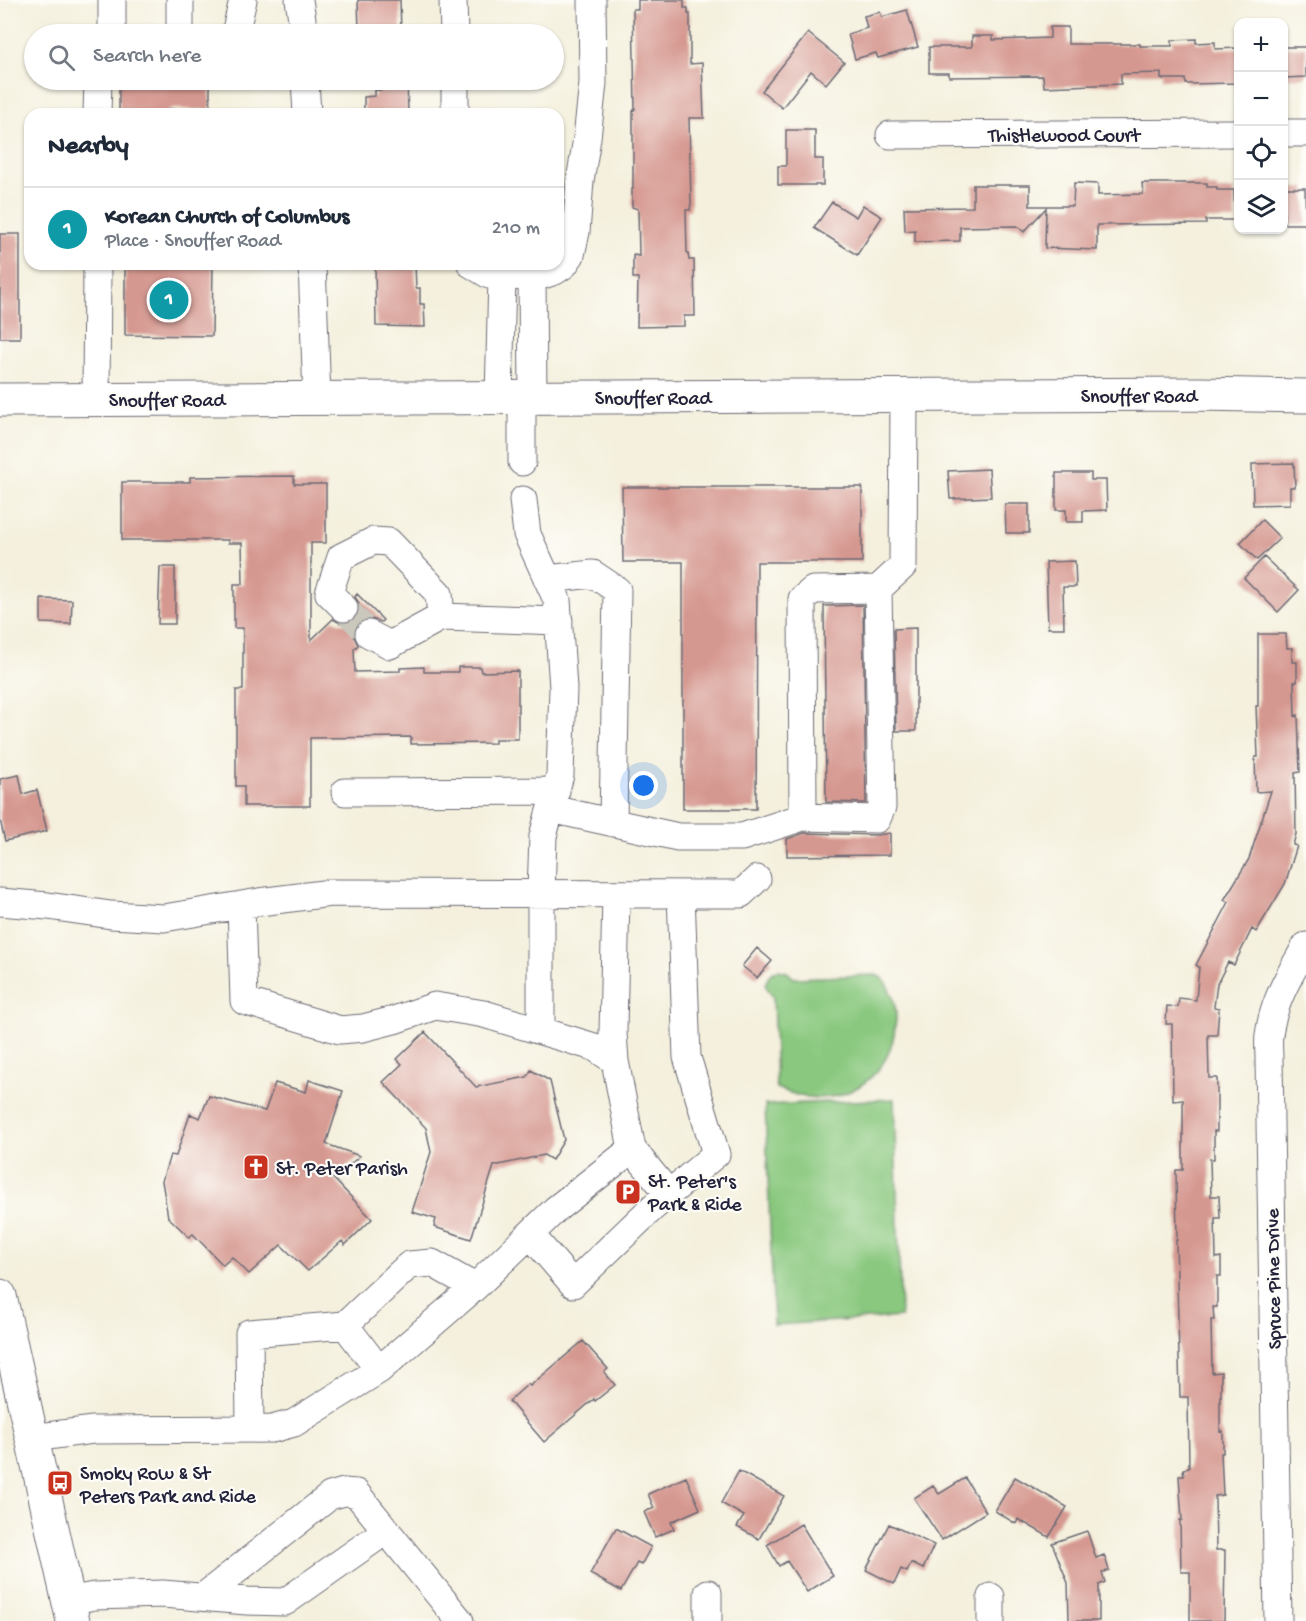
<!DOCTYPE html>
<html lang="en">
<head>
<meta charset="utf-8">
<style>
	body { margin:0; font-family:"Gochi Hand",sans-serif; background:#f2f2f3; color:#1f2937 }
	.controls { position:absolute; right:18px; top:18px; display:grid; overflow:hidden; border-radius:12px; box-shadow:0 2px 4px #0004 }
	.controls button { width:54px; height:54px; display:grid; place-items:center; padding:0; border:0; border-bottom:2px solid #e0e1e3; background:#fff; color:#1f2937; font:30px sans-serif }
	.you { position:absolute; left:644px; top:786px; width:21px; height:21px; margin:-15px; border:4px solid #fff; border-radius:50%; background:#1a73e8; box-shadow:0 0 0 9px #1a73e833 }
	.badge { display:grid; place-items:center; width:39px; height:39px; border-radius:50%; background:#c8321e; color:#fff; font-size:20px; font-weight:700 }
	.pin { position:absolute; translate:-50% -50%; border:3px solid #fff; box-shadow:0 2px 6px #0006 }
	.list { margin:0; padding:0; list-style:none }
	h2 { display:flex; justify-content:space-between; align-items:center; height:78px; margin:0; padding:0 24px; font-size:26px }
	h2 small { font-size:20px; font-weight:400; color:#747a83 }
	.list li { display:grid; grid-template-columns:39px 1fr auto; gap:18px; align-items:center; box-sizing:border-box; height:84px; padding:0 24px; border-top:2px solid #e0e1e3 }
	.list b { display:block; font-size:22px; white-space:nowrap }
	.list p { margin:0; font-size:20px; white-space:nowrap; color:#747a83 }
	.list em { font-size:20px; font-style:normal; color:#747a83 }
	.icon { flex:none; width:33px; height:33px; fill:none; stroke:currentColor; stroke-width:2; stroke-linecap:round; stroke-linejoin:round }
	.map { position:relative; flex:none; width:1306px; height:1621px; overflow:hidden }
	.search { position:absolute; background:#fff; box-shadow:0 2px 4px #0004; left:24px; top:24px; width:540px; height:66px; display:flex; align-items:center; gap:15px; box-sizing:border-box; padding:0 21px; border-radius:33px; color:#747a83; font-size:22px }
	.panel { position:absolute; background:#fff; box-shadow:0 2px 4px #0004; left:24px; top:108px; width:540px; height:162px; border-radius:18px }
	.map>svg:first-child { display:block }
	.green { fill:#89c87e; stroke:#56755c; stroke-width:1.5 }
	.building { fill:#d59890 }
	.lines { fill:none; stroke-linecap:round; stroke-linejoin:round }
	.minor-tunnel { stroke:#cac7bd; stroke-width:27; stroke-dasharray:27 14; stroke-linecap:butt }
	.minor-casing { stroke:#6c6a74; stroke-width:29 }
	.major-casing { stroke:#6c6a74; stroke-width:35 }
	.minor { stroke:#fff; stroke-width:27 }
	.major { stroke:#fff; stroke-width:33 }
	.labels { text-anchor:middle; stroke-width:4.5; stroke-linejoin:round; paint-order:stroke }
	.street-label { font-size:20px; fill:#22223b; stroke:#fdfcf7 }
	.poi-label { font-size:20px; fill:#22223b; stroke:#fdfcf7; text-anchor:start }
</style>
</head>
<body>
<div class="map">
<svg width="1306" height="1621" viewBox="0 0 1306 1621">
	<rect width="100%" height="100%" fill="#fdfcf7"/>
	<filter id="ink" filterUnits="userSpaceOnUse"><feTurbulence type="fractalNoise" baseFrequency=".0167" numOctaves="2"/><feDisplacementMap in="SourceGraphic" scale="12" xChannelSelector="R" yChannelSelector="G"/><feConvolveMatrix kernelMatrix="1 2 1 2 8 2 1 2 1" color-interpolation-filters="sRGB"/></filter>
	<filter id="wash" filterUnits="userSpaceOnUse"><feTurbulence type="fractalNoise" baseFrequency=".008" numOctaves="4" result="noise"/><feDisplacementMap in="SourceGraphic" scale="24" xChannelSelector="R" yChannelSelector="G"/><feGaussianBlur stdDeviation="1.35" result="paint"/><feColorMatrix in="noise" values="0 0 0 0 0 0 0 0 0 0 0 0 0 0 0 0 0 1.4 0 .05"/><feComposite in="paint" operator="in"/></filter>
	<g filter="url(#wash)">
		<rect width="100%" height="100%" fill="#f4f0dd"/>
		<path class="green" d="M 778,970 L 787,972 L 794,978 L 875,975 C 884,977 886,983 890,991 C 895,1001 897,1015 895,1027 C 891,1072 852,1103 807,1097 C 796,1096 786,1091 776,1088 L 773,996 L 769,992 L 765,984 L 770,974 Z
			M 894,1099 L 901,1317 L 774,1325 L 765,1105 Z"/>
		<g id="blocks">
			<path class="building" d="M 358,0 L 400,0 L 401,32 L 359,32 Z
				M 638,0 L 684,0 L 684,8 L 688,8 L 688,14 L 690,14 L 690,64 L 702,63 L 704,118 L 689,118 L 691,203 L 690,210 L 686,210 L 687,253 L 688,253 L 689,260 L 694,260 L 695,316 L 684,316 L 684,326 L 637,327 L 638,278 L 633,278 L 633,255 L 639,256 L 638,209 L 632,207 L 632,189 L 633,189 L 633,111 L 635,109 L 633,9 L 638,9 Z
				M 907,10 L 918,47 L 878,58 L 876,53 L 855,59 L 848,34 L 867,28 L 864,16 L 880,12 L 882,17 Z
				M 1050,27 L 1068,27 L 1068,44 L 1140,44 L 1140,46 L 1172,46 L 1172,40 L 1196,39 L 1196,43 L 1215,42 L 1215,49 L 1239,48 L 1239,83 L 1186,84 L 1185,79 L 1161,79 L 1161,73 L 1121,74 L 1121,84 L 1044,87 L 1043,76 L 949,77 L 949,73 L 929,73 L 929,47 L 972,47 L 972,36 L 993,36 L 993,40 L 1050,38 Z
				M 808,33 L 844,62 L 826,84 L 811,71 L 782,108 L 762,91 Z
				M 1284,47 L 1306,47 L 1306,77 L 1284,78 Z
				M 119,80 L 210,80 L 210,110 L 169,109 L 169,114 L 119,114 Z
				M 381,80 L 407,80 L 408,112 L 402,113 L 402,114 L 364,114 L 364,97 L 375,96 L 375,90 L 381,90 Z
				M 786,130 L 815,130 L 815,159 L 823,159 L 823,185 L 778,185 L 778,166 L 786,166 Z
				M 1074,183 L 1098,184 L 1098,195 L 1143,194 L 1142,183 L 1207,183 L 1207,187 L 1217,187 L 1217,190 L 1234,190 L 1235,220 L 1206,220 L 1206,224 L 1097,225 L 1097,250 L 1045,248 L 1046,208 L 1024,232 L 1017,226 L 960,227 L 960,241 L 915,242 L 915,230 L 905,231 L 904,208 L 973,207 L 973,185 L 1030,185 L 1030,206 L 1073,206 Z
				M 1284,188 L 1305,188 L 1306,224 L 1284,224 Z
				M 832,202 L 856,217 L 863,205 L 882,217 L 857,255 L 814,228 Z
				M 0,234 L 20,234 L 20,338 L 0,338 Z
				M 125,264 L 213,264 L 212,336 L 125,335 Z
				M 375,264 L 415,264 L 416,288 L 420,288 L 420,304 L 424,304 L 425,327 L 376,326 Z
				M 1294,463 L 1295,487 L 1290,487 L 1290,504 L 1253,505 L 1252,464 Z
				M 989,469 L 991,497 L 950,499 L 948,471 Z
				M 1056,473 L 1091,473 L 1091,480 L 1106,480 L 1107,510 L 1083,511 L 1083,522 L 1066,522 L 1066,510 L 1056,510 Z
				M 294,476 L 294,484 L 326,484 L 326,543 L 311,543 L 311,640 L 333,619 L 340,623 L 349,623 L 355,620 L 359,611 L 359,603 L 355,597 L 357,594 L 383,620 L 381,622 L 368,618 L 361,620 L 355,626 L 353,635 L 358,645 L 354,649 L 355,672 L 400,671 L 400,668 L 424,667 L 424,672 L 458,672 L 458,667 L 480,667 L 481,672 L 518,671 L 518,739 L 495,739 L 495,743 L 411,744 L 411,737 L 310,738 L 310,806 L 244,806 L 244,786 L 236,786 L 236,690 L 243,690 L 243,628 L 234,628 L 234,584 L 243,584 L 242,543 L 228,543 L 228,540 L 122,540 L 122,482 L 190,482 L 190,477 Z
				M 622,487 L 862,487 L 862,562 L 757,562 L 756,809 L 683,809 L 683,562 L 623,562 Z
				M 1005,504 L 1029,504 L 1029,533 L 1006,533 Z
				M 1262,520 L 1280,538 L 1257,560 L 1240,543 Z
				M 1264,557 L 1299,590 L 1278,612 L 1244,578 Z
				M 1075,561 L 1076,587 L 1063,587 L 1064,628 L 1048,628 L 1046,562 Z
				M 160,567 L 175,567 L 175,624 L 158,624 Z
				M 41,599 L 72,600 L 71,624 L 41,623 Z
				M 863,605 L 866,803 L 826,802 L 824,606 Z
				M 916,628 L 916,731 L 896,731 L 894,629 Z
				M 1258,634 L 1286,634 L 1287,648 L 1292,648 L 1292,662 L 1297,662 L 1297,682 L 1294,682 L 1295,716 L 1298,715 L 1300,772 L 1295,773 L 1296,834 L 1293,845 L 1297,846 L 1285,884 L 1256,932 L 1252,929 L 1234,965 L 1228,962 L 1217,984 L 1214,1007 L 1219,1008 L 1217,1035 L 1208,1035 L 1209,1078 L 1217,1078 L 1217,1131 L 1214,1131 L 1214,1159 L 1210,1159 L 1211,1196 L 1219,1196 L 1220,1218 L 1215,1218 L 1216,1258 L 1221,1257 L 1221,1276 L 1217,1276 L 1217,1307 L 1213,1307 L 1214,1320 L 1211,1320 L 1212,1373 L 1221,1372 L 1221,1396 L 1220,1396 L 1220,1432 L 1223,1431 L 1223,1453 L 1221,1453 L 1223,1495 L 1215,1496 L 1216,1550 L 1225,1550 L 1224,1621 L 1190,1621 L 1190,1572 L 1181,1572 L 1180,1520 L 1182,1520 L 1179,1476 L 1184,1476 L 1183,1469 L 1189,1468 L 1188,1397 L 1180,1397 L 1176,1240 L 1177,1240 L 1176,1170 L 1183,1170 L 1183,1100 L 1173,1101 L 1172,1024 L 1166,1024 L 1167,1006 L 1178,1007 L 1179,998 L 1196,1000 L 1199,967 L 1196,965 L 1229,902 L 1224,900 L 1249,859 L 1271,791 L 1256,792 L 1255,757 L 1258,757 L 1256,706 L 1258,706 Z
				M 19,775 L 23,794 L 37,790 L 47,831 L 5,841 L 0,820 L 0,779 Z
				M 804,833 L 877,835 L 890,833 L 890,855 L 787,856 L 787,839 Z
				M 757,948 L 772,961 L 757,978 L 742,966 Z
				M 425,1032 L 476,1087 L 527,1077 L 531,1070 L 550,1081 L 564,1140 L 552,1160 L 544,1155 L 494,1166 L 471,1239 L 434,1227 L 436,1219 L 412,1212 L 431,1152 L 426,1128 L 383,1082 L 402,1064 L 397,1059 Z
				M 309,1080 L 343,1091 L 326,1144 L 360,1156 L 333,1178 L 372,1219 L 345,1245 L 342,1241 L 308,1271 L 281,1245 L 249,1274 L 232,1257 L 223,1265 L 193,1234 L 189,1237 L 168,1217 L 162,1181 L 170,1155 L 176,1156 L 190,1114 L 200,1118 L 209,1096 L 265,1111 L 275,1083 L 306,1092 Z
				M 583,1341 L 608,1369 L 604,1372 L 615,1385 L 595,1401 L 594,1399 L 544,1442 L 509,1401 L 528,1384 L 530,1386 Z
				M 739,1471 L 784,1496 L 759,1539 L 737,1527 L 744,1516 L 721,1503 Z
				M 686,1477 L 700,1509 L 671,1522 L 674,1529 L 655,1537 L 644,1512 L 654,1508 L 648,1494 Z
				M 1015,1477 L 1067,1507 L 1049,1537 L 1018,1519 L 1016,1524 L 995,1511 Z
				M 965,1478 L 986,1512 L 942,1540 L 914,1498 L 933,1486 L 939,1494 Z
				M 801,1524 L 833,1576 L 807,1592 L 787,1561 L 779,1566 L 767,1545 Z
				M 889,1524 L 934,1545 L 923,1569 L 911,1563 L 907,1572 L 901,1569 L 894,1584 L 866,1570 Z
				M 616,1528 L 651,1547 L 641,1565 L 637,1563 L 621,1591 L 590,1574 Z
				M 1087,1531 L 1096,1558 L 1104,1555 L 1109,1570 L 1102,1573 L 1105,1582 L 1099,1585 L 1099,1621 L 1069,1621 L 1068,1583 L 1052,1543 Z"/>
		</g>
	</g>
	<g filter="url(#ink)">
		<use href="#blocks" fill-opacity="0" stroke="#6c6a74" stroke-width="1.5"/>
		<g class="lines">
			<path class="minor-tunnel" d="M 344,608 L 369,634"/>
			<g class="minor-casing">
				<path id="minor" d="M 112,0 L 112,34
					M 180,0 L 180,34
					M 299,0 L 302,19 L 302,34
					M 453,0 L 454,34
					M 235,34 L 243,0
					M 305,80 L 307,114
					M 455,80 L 455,114
					M 97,114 L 98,80
					M 1284,133 L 1306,133
					M 890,135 L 1238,133
					M 312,264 L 317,398
					M 471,264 L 489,275 L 532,277 L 543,275 L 555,271 L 564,265 L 571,255 L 576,232 L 580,181 L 587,138 L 593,83 L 592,0
					M 532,277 L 533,398
					M 499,398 L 502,276
					M 96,399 L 97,264
					M 522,462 L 522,398
					M 523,500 L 527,534 L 557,600 L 563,688 L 560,775 L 543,836 L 541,893 L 541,1031
					M 547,579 L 593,574 L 617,590 L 613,823
					M 344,608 L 329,593 L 341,557 L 373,541 L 389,542 L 439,594 L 441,617
					M 369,634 L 390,645 L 441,617 L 559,621
					M 345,792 L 556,791
					M 551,809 L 678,837 L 742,837 L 803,817 L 877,819 L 882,807 L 878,589 L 903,566 L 904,396
					M 803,817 L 802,599 L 813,590 L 878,589
					M 0,902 L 48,906 L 111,915 L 164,918 L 259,902 L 331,893 L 741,894 L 757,879
					M 241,905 L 244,1001 L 340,1030 L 363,1028 L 394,1020 L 435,1006 L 484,1014 L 541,1031 L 594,1047 L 615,1061
					M 632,1149 L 669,1194
					M 530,1234 L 573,1284 L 651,1209 L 716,1154 L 687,1057 L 681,894
					M 345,1325 L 409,1265 L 432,1263 L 475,1287
					M 250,1429 L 249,1333 L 345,1325 L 379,1370
					M 32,1438 L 93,1430 L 272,1429 L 294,1423 L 379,1370 L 475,1287 L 556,1209 L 632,1149 L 615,1061 L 613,1033 L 616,894
					M 708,1593 L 708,1621
					M 203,1597 L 330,1496 L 344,1492 L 356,1493 L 460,1621
					M 991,1597 L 991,1621
					M 68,1601 L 94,1596 L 163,1594 L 247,1601 L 285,1602 L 387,1530
					M 1278,1621 L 1269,1059 C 1269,1051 1268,1043 1269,1035 C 1273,1002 1290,974 1306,946"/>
			</g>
			<g class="major-casing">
				<path id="major" d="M 0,400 L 1199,394 L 1306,396
					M 0,1296 L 73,1621"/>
			</g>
			<use href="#minor" class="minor"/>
			<use href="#major" class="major"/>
		</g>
	</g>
	<defs>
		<g id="church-square" transform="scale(1.35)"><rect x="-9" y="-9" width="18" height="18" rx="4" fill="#c8321e" stroke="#fdfcf7"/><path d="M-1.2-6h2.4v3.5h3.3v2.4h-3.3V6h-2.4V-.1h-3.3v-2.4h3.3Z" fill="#fff"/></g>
		<g id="parking-square" transform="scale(1.35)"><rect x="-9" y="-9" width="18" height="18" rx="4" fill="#c8321e" stroke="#fdfcf7"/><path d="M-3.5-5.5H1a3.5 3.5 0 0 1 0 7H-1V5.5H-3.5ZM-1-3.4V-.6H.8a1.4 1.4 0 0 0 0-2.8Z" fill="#fff"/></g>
		<g id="bus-square" transform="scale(1.35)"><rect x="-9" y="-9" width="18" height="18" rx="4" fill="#c8321e" stroke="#fdfcf7"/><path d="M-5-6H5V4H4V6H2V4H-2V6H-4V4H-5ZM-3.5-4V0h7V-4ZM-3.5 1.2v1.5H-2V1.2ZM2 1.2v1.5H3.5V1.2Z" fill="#fff"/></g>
	</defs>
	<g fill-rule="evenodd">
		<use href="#church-square" x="256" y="1167"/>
		<use href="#parking-square" x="628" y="1192"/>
		<use href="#bus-square" x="60" y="1483"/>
	</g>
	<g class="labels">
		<g class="street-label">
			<text x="1064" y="141">Thistlewood Court</text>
			<text x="1139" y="402">Snouffer Road</text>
			<text x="653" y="404">Snouffer Road</text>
			<text x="167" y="406">Snouffer Road</text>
			<text transform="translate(1272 1279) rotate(-91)" y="7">Spruce Pine Drive</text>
		</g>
		<g class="poi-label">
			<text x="276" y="1174">St. Peter Parish</text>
			<text x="648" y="1187">St. Peter's<tspan x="648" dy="23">Park &amp; Ride</tspan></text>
			<text x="80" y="1479">Smoky Row &amp; St<tspan x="80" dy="23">Peters Park and Ride</tspan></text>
		</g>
	</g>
</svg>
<div class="controls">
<button>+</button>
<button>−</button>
<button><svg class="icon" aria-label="locate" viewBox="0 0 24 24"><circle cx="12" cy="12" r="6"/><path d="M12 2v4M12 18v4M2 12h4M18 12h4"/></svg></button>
<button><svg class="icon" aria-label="layers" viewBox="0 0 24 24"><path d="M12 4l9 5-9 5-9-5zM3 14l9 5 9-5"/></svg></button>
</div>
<div class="you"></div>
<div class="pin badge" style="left:169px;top:300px;background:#0f9aa8">1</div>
<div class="search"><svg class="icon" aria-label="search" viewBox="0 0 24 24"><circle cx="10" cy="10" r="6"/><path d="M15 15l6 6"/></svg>Search here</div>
<section class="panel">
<h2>Nearby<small></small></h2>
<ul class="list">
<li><span class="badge" style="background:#0f9aa8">1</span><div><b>Korean Church of Columbus</b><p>Place · Snouffer Road</p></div><em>210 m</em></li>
</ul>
</section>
</div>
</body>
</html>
